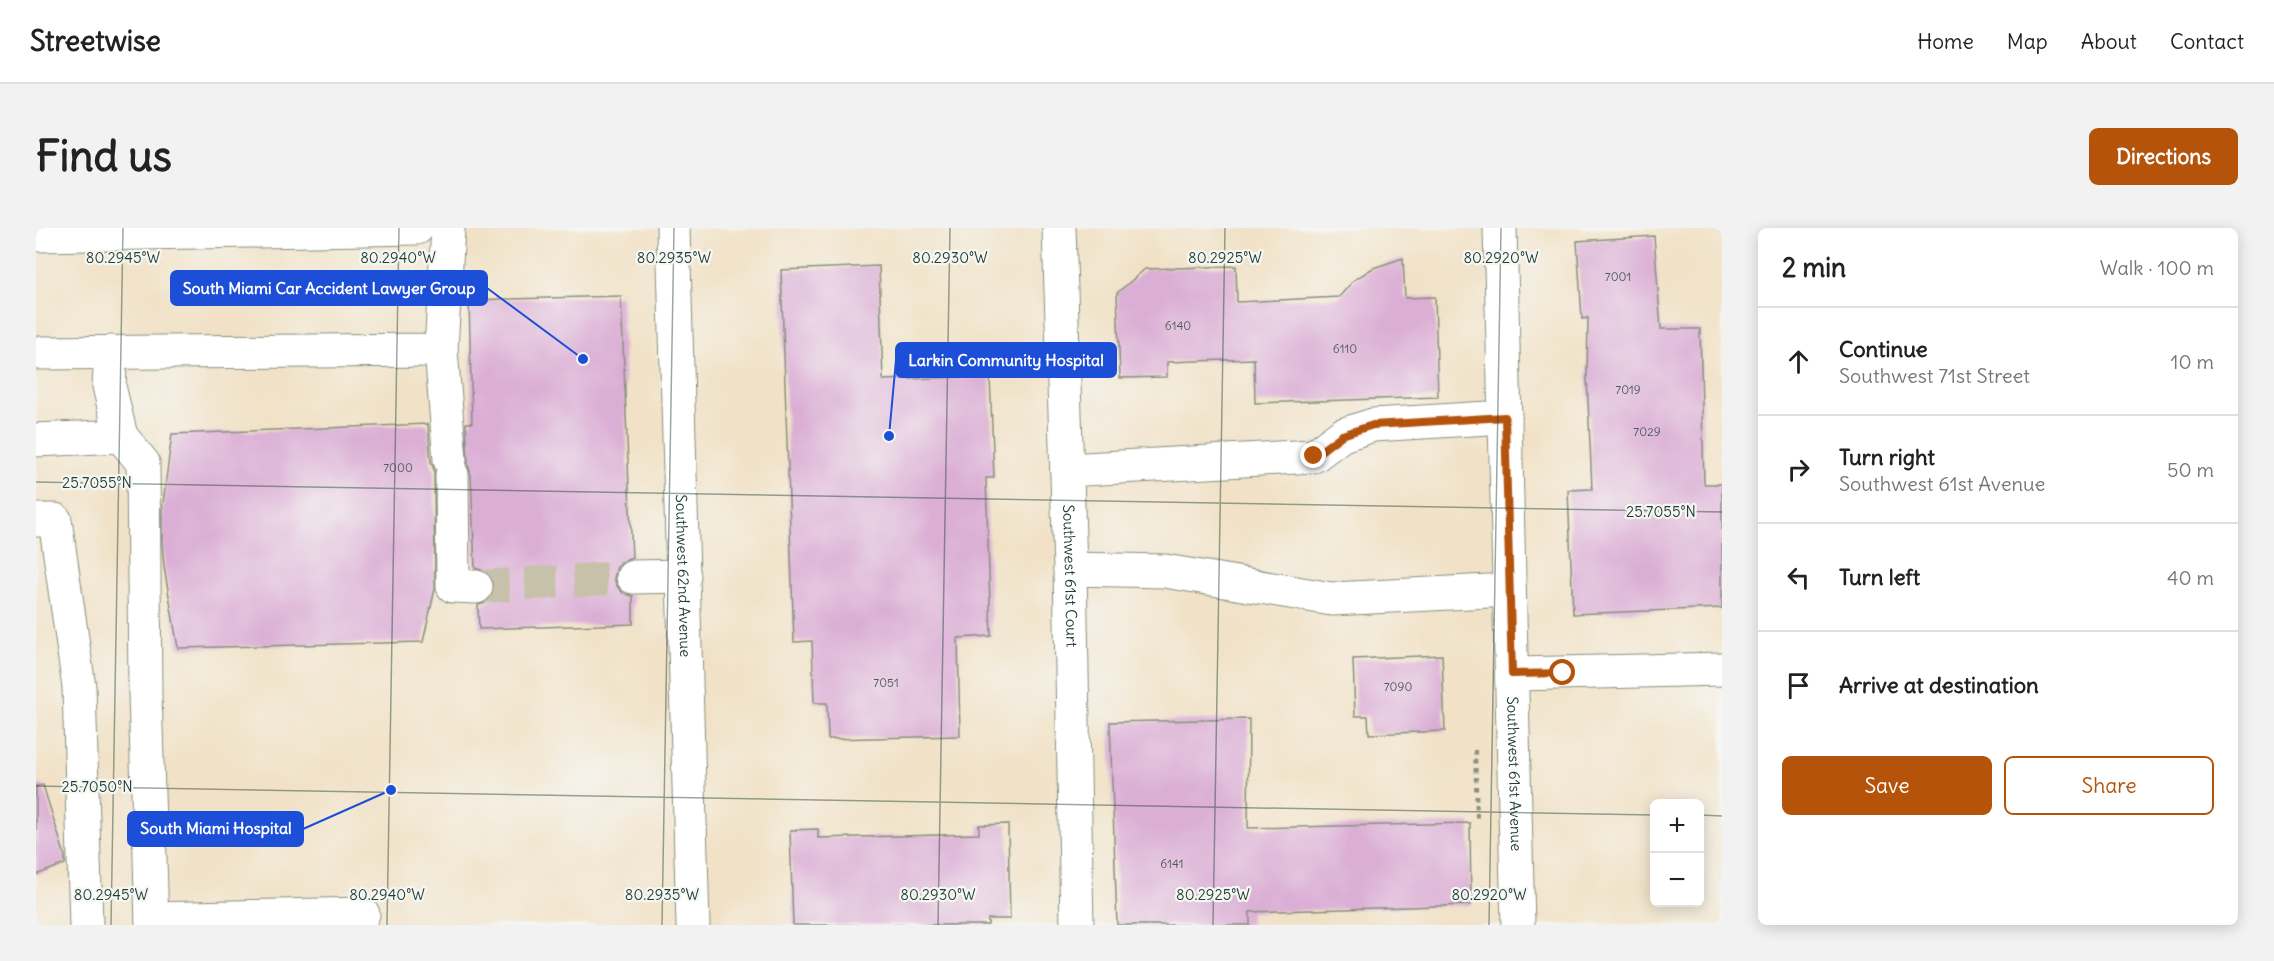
<!DOCTYPE html>
<html lang="en">
<head>
<meta charset="utf-8">
<style>
	body { margin:0; font-family:Delius,sans-serif; background:#f2f2f2; color:#222 }
	.controls { position:absolute; right:18px; bottom:18px; display:grid; overflow:hidden; border-radius:9px; box-shadow:0 3px 15px #0003 }
	.controls button { width:54px; height:54px; display:grid; place-items:center; padding:0; border:0; border-bottom:2px solid #e0e0e0; background:#fff; color:#222; font:30px sans-serif }
	.stop { position:absolute; width:18px; height:18px; margin:-14px; border:4px solid #b45309; border-radius:50%; background:#fff }
	.stop.end { background:#b45309; border-color:#fff; box-shadow:0 2px 6px #0008 }
	.list { margin:0; padding:0; list-style:none }
	h2 { display:flex; justify-content:space-between; align-items:center; height:78px; margin:0; padding:0 24px; font-size:26px }
	h2 small { font-size:20px; font-weight:400; color:#767676 }
	.list li { display:grid; grid-template-columns:39px 1fr auto; gap:18px; align-items:center; box-sizing:border-box; height:108px; padding:0 24px; border-top:2px solid #e0e0e0 }
	.list b { display:block; font-size:22px; white-space:nowrap }
	.list p { margin:0; font-size:20px; white-space:nowrap; color:#767676 }
	.list em { font-size:20px; font-style:normal; color:#767676 }
	.actions { display:flex; gap:12px; padding:18px 24px }
	.actions a { flex:1; padding:14px 0; border:2px solid #b45309; border-radius:9px; text-align:center; font-size:21px; color:#b45309 }
	.actions .main { background:#b45309; color:#fff }
	.icon { flex:none; width:33px; height:33px; fill:none; stroke:currentColor; stroke-width:2; stroke-linecap:round; stroke-linejoin:round }
	.map { position:relative; flex:none; width:1686px; height:697px; overflow:hidden; border-radius:9px }
	header { display:flex; align-items:center; gap:36px; box-sizing:border-box; height:84px; padding:0 30px; background:#fff; border-bottom:2px solid #e0e0e0 }
	header strong { font-size:28px }
	nav { display:flex; gap:33px; margin-inline-start:auto; font-size:21px }
	.intro { display:flex; align-items:center; justify-content:space-between; box-sizing:border-box; height:144px; padding:0 36px }
	h1 { margin:0; font-size:42px }
	.button { padding:15px 27px; border-radius:9px; background:#b45309; color:#fff; font-size:21px; font-weight:700 }
	main { display:flex; gap:36px; padding:0 36px }
	aside { flex:1; background:#fff; border-radius:9px; box-shadow:0 3px 15px #0003 }
	.map>svg:first-child { display:block }
	.building { fill:#dbafd5 }
	.lines { fill:none; stroke-linecap:round; stroke-linejoin:round }
	.minor-tunnel { stroke:#c7c1aa; stroke-width:33; stroke-dasharray:33 16; stroke-linecap:butt }
	.minor-casing { stroke:#88907e; stroke-width:35 }
	.path { stroke:#88907e; stroke-width:4; stroke-dasharray:4.5 4.5; stroke-linecap:butt }
	.minor { stroke:#fff; stroke-width:33 }
	.route { stroke:#b45309; stroke-width:8 }
	.ticks { fill:none; stroke:#1f3d34; stroke-width:1.5; stroke-opacity:0.45 }
	.labels { text-anchor:middle; stroke-width:4.5; stroke-linejoin:round; paint-order:stroke }
	.number-label { font-size:12px; fill:#4e5a5c }
	.street-label { font-size:15px; fill:#1f3d34; stroke:#f6f6f2 }
	.ticks-label { font-size:15px; text-anchor:middle; fill:#1f3d34; stroke:#f6f6f2; stroke-width:4.5; stroke-linejoin:round; paint-order:stroke }
	.leader { fill:none; stroke:#1d4ed8; stroke-width:2 }
	.callout-dot { fill:#1d4ed8; stroke:#f6f6f2; stroke-width:2 }
	.callout { fill:#1d4ed8; stroke:#1d4ed8; stroke-width:2 }
	.callout-label { font-size:16px; text-anchor:middle; font-weight:bold; fill:#fff }
</style>
</head>
<body>
<header>
<strong>Streetwise</strong>
<nav><a>Home</a><a>Map</a><a>About</a><a>Contact</a></nav>
</header>
<div class="intro"><h1>Find us</h1><a class="button">Directions</a></div>
<main>
<div class="map">
<svg width="1686" height="697" viewBox="0 0 1686 697">
	<rect width="100%" height="100%" fill="#f6f6f2"/>
	<filter id="ink" filterUnits="userSpaceOnUse"><feTurbulence type="fractalNoise" baseFrequency=".0167" numOctaves="2"/><feDisplacementMap in="SourceGraphic" scale="12" xChannelSelector="R" yChannelSelector="G"/><feConvolveMatrix kernelMatrix="1 2 1 2 8 2 1 2 1" color-interpolation-filters="sRGB"/></filter>
	<filter id="wash" filterUnits="userSpaceOnUse"><feTurbulence type="fractalNoise" baseFrequency=".008" numOctaves="4" result="noise"/><feDisplacementMap in="SourceGraphic" scale="24" xChannelSelector="R" yChannelSelector="G"/><feGaussianBlur stdDeviation="1.35" result="paint"/><feColorMatrix in="noise" values="0 0 0 0 0 0 0 0 0 0 0 0 0 0 0 0 0 1.4 0 .05"/><feComposite in="paint" operator="in"/></filter>
	<g filter="url(#wash)">
		<rect width="100%" height="100%" fill="#f1e2c7"/>
		<g id="blocks">
			<path class="building" d="M 1618,8 L 1625,101 L 1664,101 L 1668,256 L 1686,256 L 1686,380 L 1537,386 L 1532,262 L 1556,261 L 1551,149 L 1552,90 L 1546,91 L 1541,13 Z
				M 1367,30 L 1369,70 L 1399,69 L 1402,169 L 1219,175 L 1218,131 L 1131,134 L 1131,149 L 1084,150 L 1081,65 L 1109,41 L 1200,38 L 1201,74 L 1303,69 L 1318,52 L 1337,40 Z
				M 843,38 L 847,152 L 954,148 L 958,250 L 950,250 L 955,408 L 922,410 L 924,508 L 792,511 L 791,475 L 778,475 L 776,413 L 758,414 L 745,42 Z
				M 585,68 L 596,330 L 587,333 L 581,339 L 578,350 L 581,358 L 587,365 L 597,368 L 597,396 L 443,401 L 442,377 L 449,375 L 455,370 L 459,359 L 456,350 L 451,344 L 439,340 L 435,247 L 432,237 L 430,195 L 436,195 L 433,72 Z
				M 392,196 L 395,234 L 398,242 L 399,361 L 387,414 L 142,420 L 128,339 L 126,315 L 126,282 L 136,206 Z
				M 1406,427 L 1409,503 L 1333,506 L 1332,488 L 1319,488 L 1317,431 Z
				M 1213,491 L 1212,600 L 1434,595 L 1435,677 L 1214,684 L 1214,697 L 1081,697 L 1074,494 Z
				M 7,557 L 29,628 L 29,636 L 0,647 L 0,558 Z
				M 972,596 L 974,691 L 952,691 L 952,697 L 757,697 L 754,602 L 782,601 L 782,610 L 943,606 L 943,597 Z"/>
		</g>
	</g>
	<g filter="url(#ink)">
		<use href="#blocks" fill-opacity="0" stroke="#88907e" stroke-width="1.5"/>
		<g class="lines">
			<path class="minor-tunnel" d="M 440,359 L 597,349"/>
			<g class="minor-casing">
				<g id="minor">
					<path id="s1" d="M 637,0 L 657,697"/>
					<path id="s2" d="M 1023,0 L 1034,341 L 1041,697"/>
					<path id="s3" d="M 1464,0 L 1482,697"/>
					<path d="M 0,7 L 381,0"/>
					<path d="M 405,122 L 414,232"/>
					<path d="M 75,124 L 73,158 L 85,208 L 107,235 L 109,465 L 116,697"/>
					<path d="M 0,125 L 405,122 L 412,0"/>
					<path d="M 0,212 L 85,208"/>
					<path d="M 1031,242 L 1278,228 L 1306,207 L 1337,197 L 1469,189"/>
					<path d="M 416,247 L 417,358 L 440,359"/>
					<path d="M 0,292 L 19,292 L 43,459 L 50,697"/>
					<path d="M 1034,341 L 1129,343 L 1296,371 L 1473,362"/>
					<path d="M 597,349 L 648,348"/>
					<path d="M 1476,446 L 1686,441"/>
					<path d="M 116,691 L 327,686"/>
				</g>
			</g>
			<path class="path" d="M 1439,522 L 1441,590"/>
			<use href="#minor" class="minor"/>
		</g>
	</g>
	<g class="lines" filter="url(#ink)">
		<path class="route" d="M 1278,228 L 1306,207 L 1337,197 L 1469,189 L 1476,446 L 1527,445"/>
	</g>
	<path class="ticks" d="M 0,254 L 1686,284M 0,558 L 1618,587M 1664,587 L 1686,588M 75,697 L 87,0M 351,697 L 363,0M 626,697 L 638,0M 902,697 L 914,0M 1177,697 L 1189,0M 1453,697 L 1465,0"/>
	<g class="labels">
		<g class="number-label">
			<text x="1582" y="53">7001</text>
			<text x="1142" y="102">6140</text>
			<text x="1309" y="125">6110</text>
			<text x="1592" y="166">7019</text>
			<text x="1611" y="208">7029</text>
			<text x="362" y="244">7000</text>
			<text x="850" y="459">7051</text>
			<text x="1362" y="463">7090</text>
			<text x="1136" y="640">6141</text>
		</g>
		<g class="street-label">
			<text dy="5" stroke="none"><textPath href="#s1" startOffset="348">Southwest 62nd Avenue</textPath></text>
			<text dy="5" stroke="none"><textPath href="#s2" startOffset="348">Southwest 61st Court</textPath></text>
			<text dy="5" stroke="none"><textPath href="#s3" startOffset="546">Southwest 61st Avenue</textPath></text>
		</g>
	</g>
	<g class="ticks-label">
		<text x="87" y="35">80.2945°W</text>
		<text x="362" y="35">80.2940°W</text>
		<text x="638" y="35">80.2935°W</text>
		<text x="914" y="35">80.2930°W</text>
		<text x="1189" y="35">80.2925°W</text>
		<text x="1465" y="35">80.2920°W</text>
		<text x="61" y="260">25.7055°N</text>
		<text x="1625" y="289">25.7055°N</text>
		<text x="61" y="564">25.7050°N</text>
		<text x="75" y="672">80.2945°W</text>
		<text x="351" y="672">80.2940°W</text>
		<text x="626" y="672">80.2935°W</text>
		<text x="902" y="672">80.2930°W</text>
		<text x="1177" y="672">80.2925°W</text>
		<text x="1453" y="672">80.2920°W</text>
	</g>
	<path class="leader" d="M547 131L451 60M853 208L860 132M355 562L267 601"/>
	<g class="callout-dot">
		<circle cx="547" cy="131" r="6"/>
		<circle cx="853" cy="208" r="6"/>
		<circle cx="355" cy="562" r="6"/>
	</g>
	<g class="callout">
		<rect x="135" y="43" width="316" height="34" rx="6"/>
		<rect x="860" y="115" width="220" height="34" rx="6"/>
		<rect x="92" y="584" width="175" height="34" rx="6"/>
	</g>
	<g class="callout-label">
		<text x="293" y="66">South Miami Car Accident Lawyer Group</text>
		<text x="970" y="138">Larkin Community Hospital</text>
		<text x="180" y="606">South Miami Hospital</text>
	</g>
</svg>
<div class="controls">
<button>+</button>
<button>−</button>
</div>
<div class="stop" style="left:1527px;top:445px"></div>
<div class="stop end" style="left:1278px;top:228px"></div>
</div>
<aside>
<h2>2 min<small>Walk · 100 m</small></h2>
<ul class="list">
<li><svg class="icon" aria-label="ahead" viewBox="0 0 24 24"><path d="M12 20V5M6 11l6-6 6 6"/></svg><div><b>Continue</b><p>Southwest 71st Street</p></div><em>10 m</em></li>
<li><svg class="icon" aria-label="right" viewBox="0 0 24 24"><path d="M7 20v-9h11M14 6l5 5-5 5"/></svg><div><b>Turn right</b><p>Southwest 61st Avenue</p></div><em>50 m</em></li>
<li><svg class="icon" aria-label="left" viewBox="0 0 24 24"><path d="M17 20v-9H6M10 6l-5 5 5 5"/></svg><div><b>Turn left</b></div><em>40 m</em></li>
<li><svg class="icon" aria-label="arrive" viewBox="0 0 24 24"><path d="M6 21V4h12l-3 4 3 4H6"/></svg><div><b>Arrive at destination</b></div></li>
</ul>
<div class="actions"><a class="main">Save</a><a>Share</a></div>
</aside>
</main>
</body>
</html>
